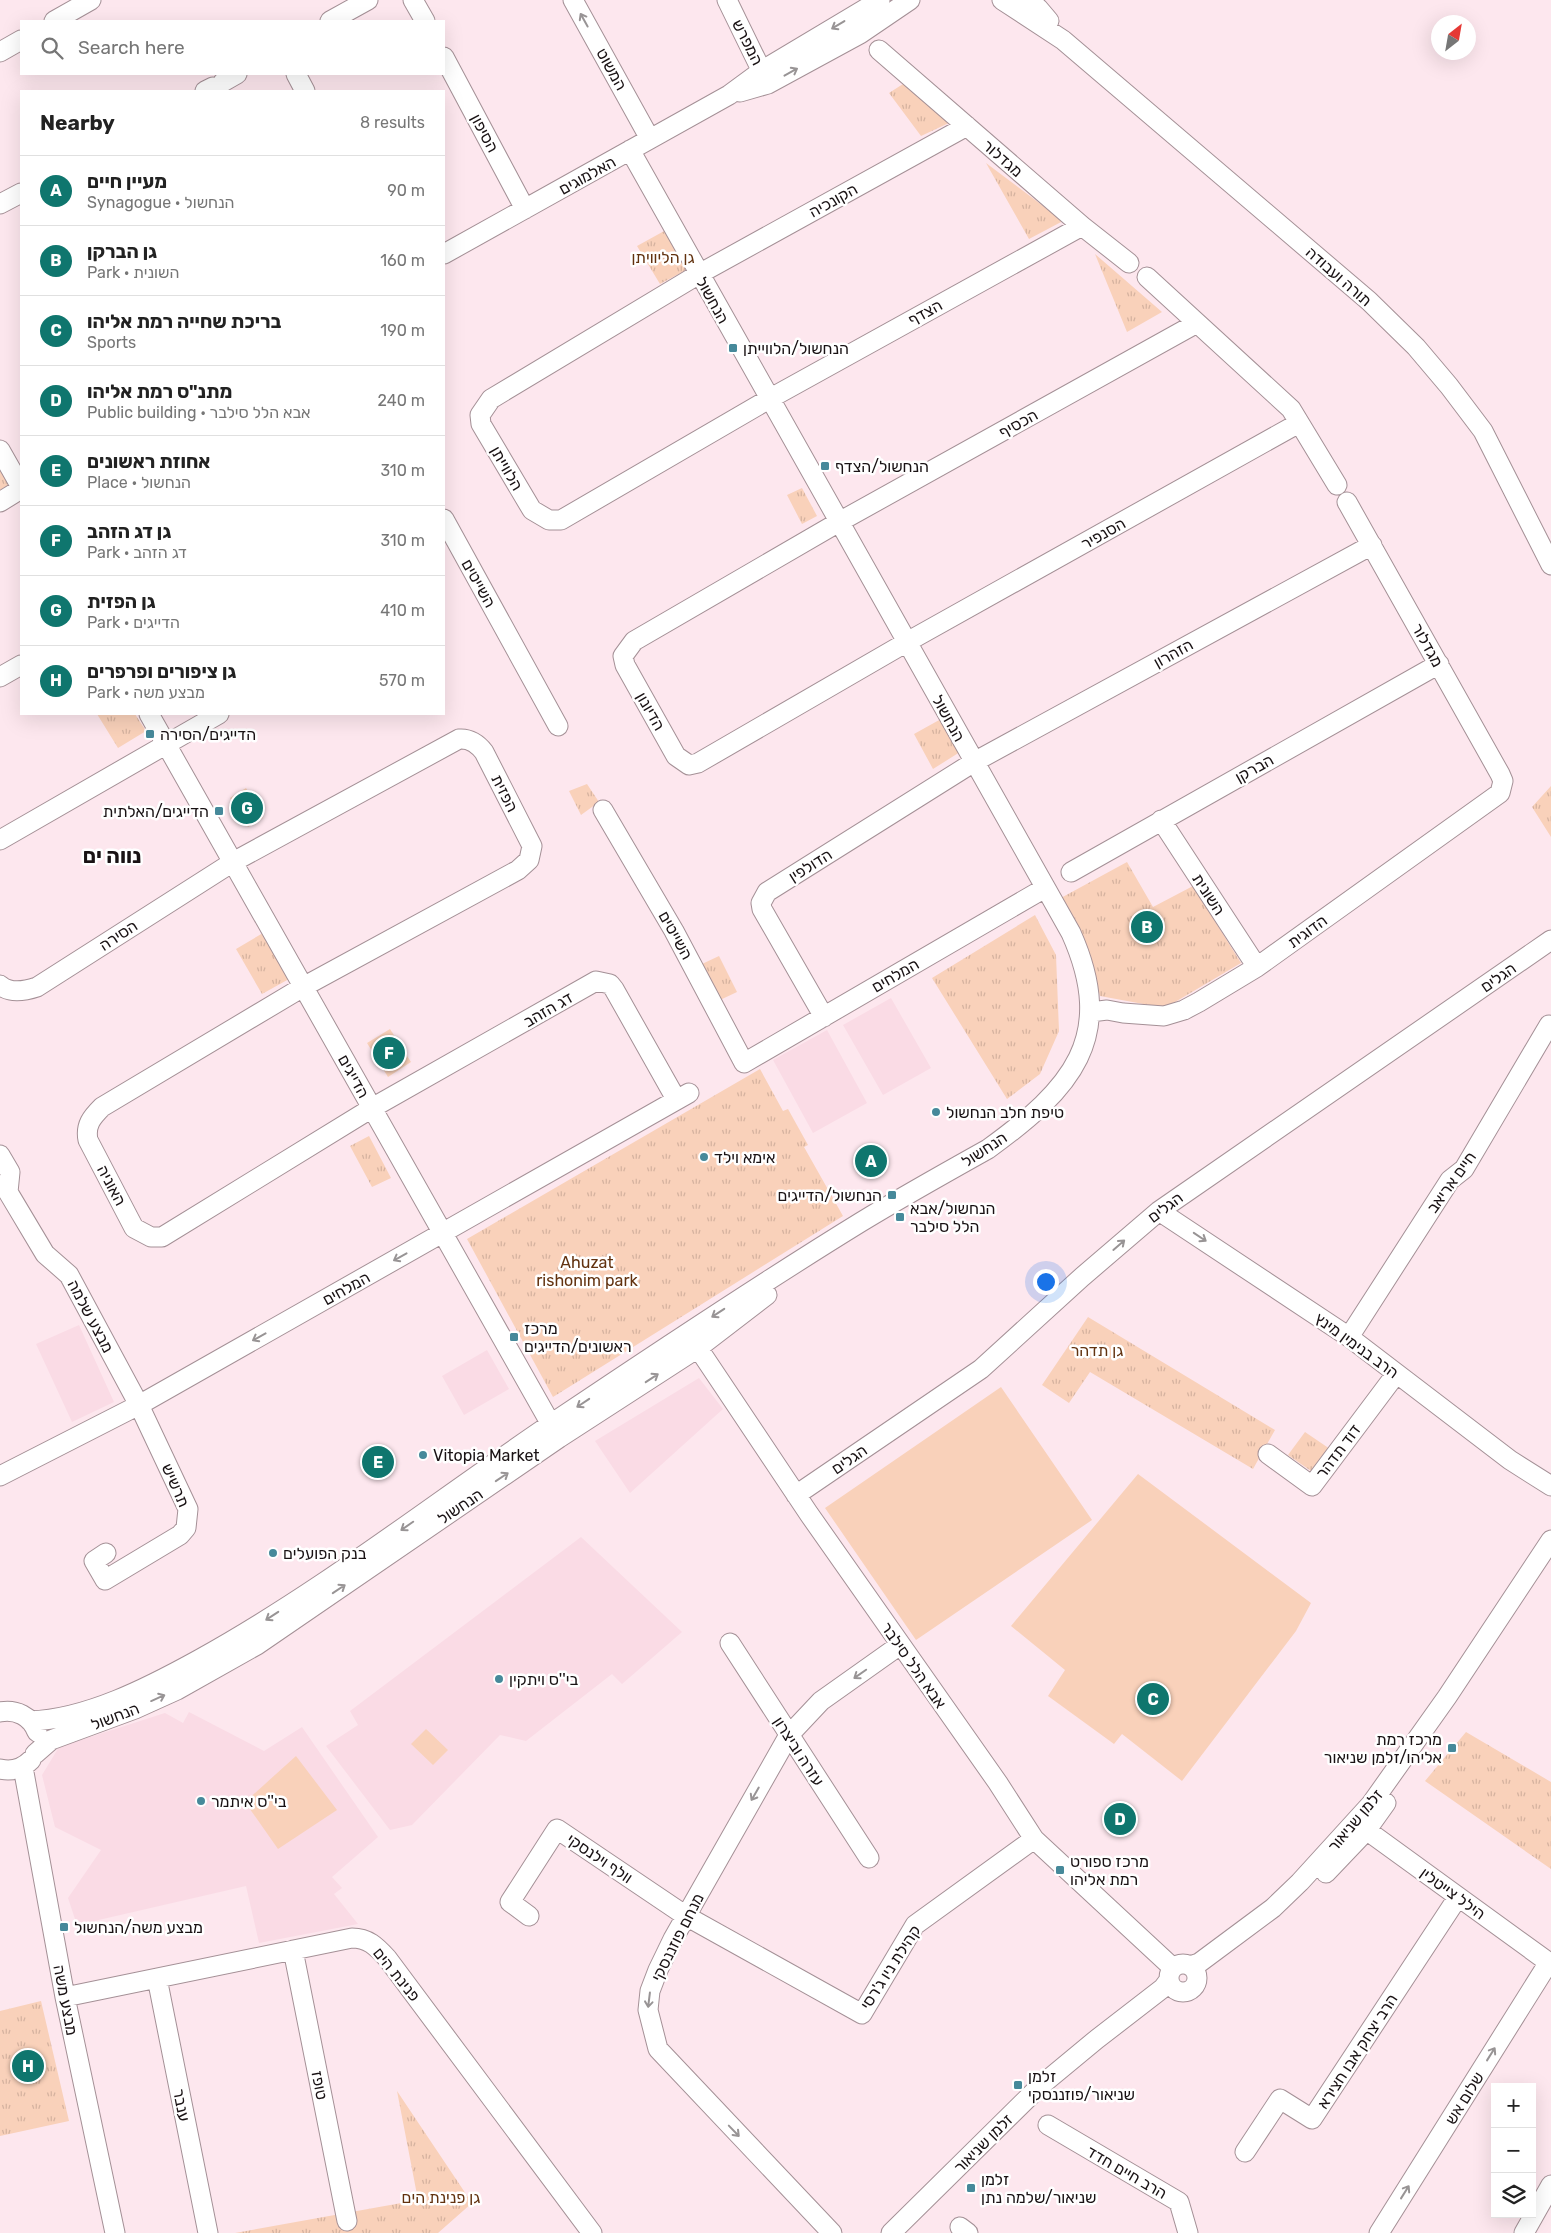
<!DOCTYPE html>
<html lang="en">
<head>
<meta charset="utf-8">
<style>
	body { margin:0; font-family:Rubik,"Noto Sans Hebrew",sans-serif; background:#f6f6f6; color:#222 }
	.controls { position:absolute; right:15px; bottom:15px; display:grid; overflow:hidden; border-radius:0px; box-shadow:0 5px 20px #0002 }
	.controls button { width:45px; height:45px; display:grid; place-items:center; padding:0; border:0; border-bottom:1px solid #e0e0e0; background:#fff; color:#222; font:25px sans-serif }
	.compass { position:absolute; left:1431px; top:15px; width:45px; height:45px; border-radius:50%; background:#fff; box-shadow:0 5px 20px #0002; rotate:31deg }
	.you { position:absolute; left:1045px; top:1281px; width:18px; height:18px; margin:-12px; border:4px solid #fff; border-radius:50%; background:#1a73e8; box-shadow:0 0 0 8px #1a73e833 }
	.badge { display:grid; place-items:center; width:32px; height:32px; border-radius:50%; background:#0f766e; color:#fff; font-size:16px; font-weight:700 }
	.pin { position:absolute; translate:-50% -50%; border:2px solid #fff; box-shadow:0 1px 5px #0006 }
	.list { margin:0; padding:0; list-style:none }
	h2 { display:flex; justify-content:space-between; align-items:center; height:65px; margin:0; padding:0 20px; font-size:21px }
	h2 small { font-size:16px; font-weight:400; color:#767676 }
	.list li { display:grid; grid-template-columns:32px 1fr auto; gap:15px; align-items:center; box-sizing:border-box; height:70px; padding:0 20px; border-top:1px solid #e0e0e0 }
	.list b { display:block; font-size:19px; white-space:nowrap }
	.list p { margin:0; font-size:16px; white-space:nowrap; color:#767676 }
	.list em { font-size:16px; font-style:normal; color:#767676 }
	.icon { flex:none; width:28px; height:28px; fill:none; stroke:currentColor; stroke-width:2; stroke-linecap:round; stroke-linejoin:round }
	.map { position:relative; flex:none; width:1551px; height:2233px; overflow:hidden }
	.search { position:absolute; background:#fff; box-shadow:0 5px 20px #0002; left:20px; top:20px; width:425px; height:55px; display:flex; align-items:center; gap:12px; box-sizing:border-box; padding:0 18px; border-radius:0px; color:#767676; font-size:19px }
	.panel { position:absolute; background:#fff; box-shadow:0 5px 20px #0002; left:20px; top:90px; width:425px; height:625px; border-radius:0px }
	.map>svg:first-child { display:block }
	.built { fill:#fadbe5 }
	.park { fill:url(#park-tufts) }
	.pitch { fill:#f9d1ba }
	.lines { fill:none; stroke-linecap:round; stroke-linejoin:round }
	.minor-casing { stroke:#a49096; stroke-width:21 }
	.minor { stroke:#fff; stroke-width:19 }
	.oneway { stroke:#989495 }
	.poi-dot { fill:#46899a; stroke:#fff; stroke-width:2 }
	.labels { text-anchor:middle; stroke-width:5; stroke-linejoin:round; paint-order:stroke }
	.street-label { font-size:16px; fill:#191214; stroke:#fff }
	.park-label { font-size:16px; fill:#62320f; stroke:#fff }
	.poi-label { font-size:16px; fill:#191214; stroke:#fff; text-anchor:start }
	.district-label { font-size:21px; font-weight:bold; fill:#191214; stroke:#fff }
</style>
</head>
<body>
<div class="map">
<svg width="1551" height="2233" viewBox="0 0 1551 2233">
	<defs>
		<pattern id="park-tufts" width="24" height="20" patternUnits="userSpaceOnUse" patternTransform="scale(1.25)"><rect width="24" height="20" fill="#f9d1ba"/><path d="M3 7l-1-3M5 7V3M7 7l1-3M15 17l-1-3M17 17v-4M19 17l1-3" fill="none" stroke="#d5b29f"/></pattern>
	</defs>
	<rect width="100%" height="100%" fill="#fde7ee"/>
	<path class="built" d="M 891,998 L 931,1068 L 883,1095 L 843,1025 Z
		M 827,1030 L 867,1103 L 813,1133 L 773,1060 Z
		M 79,1325 L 114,1402 L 72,1422 L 36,1344 Z
		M 487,1350 L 509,1389 L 464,1415 L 442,1376 Z
		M 699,1378 L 723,1409 L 630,1493 L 595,1441 Z
		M 581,1537 L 682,1632 L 622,1684 L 612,1674 L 526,1741 L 500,1735 L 412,1825 L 390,1830 L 326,1746 L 358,1725 L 350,1711 Z
		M 189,1712 L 264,1751 L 302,1727 L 378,1837 L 332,1877 L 342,1888 L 334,1894 L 358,1924 L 259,1943 L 246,1886 L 77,1925 L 68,1898 L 101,1850 L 55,1827 L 42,1775 L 59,1747 L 165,1713 L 183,1723 Z"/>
	<path class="park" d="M 903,84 L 951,122 L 921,136 L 889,93 Z
		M 986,163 L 1063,221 L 1029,239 Z
		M 666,230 L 688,269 L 660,284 L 637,246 Z
		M 1095,254 L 1162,312 L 1127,332 Z
		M 0,465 L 11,484 L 0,490 Z
		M 802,488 L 817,516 L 802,524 L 787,495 Z
		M 97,714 L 135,714 L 146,731 L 118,748 Z
		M 941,719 L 960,752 L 933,769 L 914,734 Z
		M 587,784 L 599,802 L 581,815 L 569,791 Z
		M 1551,786 L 1551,837 L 1532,807 Z
		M 246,788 L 263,818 L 248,827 L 230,798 Z
		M 1127,862 L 1153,907 L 1193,886 L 1241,963 L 1165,1008 L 1100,996 L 1086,948 L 1059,899 Z
		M 1035,915 L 1056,955 L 1059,1031 L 1040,1074 L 1007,1099 L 932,978 Z
		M 263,933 L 289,979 L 262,994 L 236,949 Z
		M 719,956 L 737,992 L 720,1000 L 702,964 Z
		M 390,1029 L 411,1062 L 388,1077 L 367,1043 Z
		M 760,1069 L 783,1111 L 788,1109 L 808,1145 L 804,1147 L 843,1216 L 553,1397 L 467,1239 Z
		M 369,1136 L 391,1178 L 372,1187 L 350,1146 Z
		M 1088,1317 L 1275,1430 L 1253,1469 L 1090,1372 L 1069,1403 L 1042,1385 Z
		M 1305,1432 L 1330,1449 L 1314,1473 L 1288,1455 Z
		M 1466,1732 L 1551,1782 L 1551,1869 L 1425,1781 Z
		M 41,2001 L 69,2121 L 0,2136 L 0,2011 Z
		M 397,2091 L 472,2203 L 438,2233 L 235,2233 L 418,2200 Z"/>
	<path class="pitch" d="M 1001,1387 L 1092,1520 L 916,1640 L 825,1508 Z
		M 1138,1474 L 1311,1603 L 1296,1631 L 1182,1781 L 1122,1734 L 1114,1744 L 1048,1696 L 1065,1670 L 1011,1626 Z
		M 426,1729 L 448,1750 L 433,1765 L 411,1744 Z
		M 296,1756 L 337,1810 L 278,1849 L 245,1802 Z"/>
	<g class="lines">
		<g class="minor-casing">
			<path id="minor" d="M 413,0 L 425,21
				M 573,0 L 650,139
				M 727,0 L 767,82
				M 1002,0 L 1063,40 L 1369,301 L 1416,347 L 1449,386 L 1483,431 L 1551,565
				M 1029,0 L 1038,8 L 1049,21
				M 54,21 L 91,0
				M 330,21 L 368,0
				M 879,50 L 1082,226 L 1129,263
				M 0,52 L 21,40
				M 444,57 L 525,209
				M 296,74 L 305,91
				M 223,82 L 237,74
				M 205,91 L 213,87
				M 740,92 L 768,84 L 860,34 L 910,0
				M 967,126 L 699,274 L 491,399 L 480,415 L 481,424 L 532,510 L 549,520 L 561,520 L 769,399 L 1082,226
				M 0,204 L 21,193
				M 444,254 L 729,95 L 763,70 L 880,0
				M 1147,277 L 1291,409 L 1337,485
				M 1197,323 L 839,522 L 634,641 L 623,656 L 625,665 L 676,756 L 689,765 L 698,763 L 907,642 L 1299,423
				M 0,450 L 21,487
				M 0,502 L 21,489
				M 444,519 L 558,726
				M 0,677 L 21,665
				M 149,714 L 557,1435
				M 603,810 L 674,931 L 744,1063 L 1045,888
				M 1161,820 L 1257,967
				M 0,840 L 219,714
				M 1071,872 L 1439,664
				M 0,985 C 10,994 25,991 37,987 L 233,862 L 459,739 C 469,738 478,744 484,752 L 532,846 L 529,860 L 518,870 L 303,987 L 102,1107 C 92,1117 85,1125 88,1140 L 134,1228 L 151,1237 L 162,1237 L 372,1108 L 596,981 L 610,984 L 614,989 L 676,1099
				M 1091,1012 L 1107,1010 L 1123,1013 L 1164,1016 L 1184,1010 L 1199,1002 L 1257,967 L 1500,793 L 1503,781 L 1500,774 L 1347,502
				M 824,1017 L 762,909 L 761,903 L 767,892 L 974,762 L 1372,545
				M 0,1155 L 10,1172 L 8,1192 L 45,1254 L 69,1275 L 139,1405 L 188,1509 L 186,1528 L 180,1535 L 105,1580 L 94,1561 L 106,1553
				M 1159,1211 L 1349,1337 L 1510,1460 L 1551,1486
				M 1349,1337 L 1450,1180 L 1464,1169 L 1549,1025
				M 692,1339 L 809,1514 L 998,1783 L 1034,1839 L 1173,1968
				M 1268,1454 L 1312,1486 L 1396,1374
				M 0,1476 L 139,1405 L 689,1093
				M 796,1495 L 981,1369 L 1082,1277 L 1159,1211 L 1551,940
				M 730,1643 L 869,1858
				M 0,1712 C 16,1709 31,1716 37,1732
				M 30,1721 C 87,1719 149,1687 198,1660 C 323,1591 435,1502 554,1422 C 655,1354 757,1286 861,1222 C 902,1197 945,1173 988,1149 C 1071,1089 1118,1038 1071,933 L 630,150
				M 35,1754 L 51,1740 L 135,1709 L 177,1690 L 257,1645 L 559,1438 L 698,1348 L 767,1295
				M 23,1767 L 65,1997 L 115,2233
				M 0,1769 C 12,1772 23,1768 31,1760
				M 1358,1824 L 1551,1964
				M 1326,1873 L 1366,1831 L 1386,1803
				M 529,1916 L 510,1902 L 557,1829 L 686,1916 L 862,2014 L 915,1925 L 1034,1839
				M 293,1950 L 347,2221
				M1169 1978a14 14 0 1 1 28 0a14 14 0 1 1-28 0Z
				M 1190,1966 L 1199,1963 L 1273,1908 L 1300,1882 L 1371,1804 L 1447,1697 L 1551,1540
				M 157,1978 L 208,2233
				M 65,1997 L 352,1938 C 368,1938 376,1946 387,1958 L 592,2233
				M 1048,2125 L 1179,2202 L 1188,2233
				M 1245,2152 L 1280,2099 L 1312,2119 L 1458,1897
				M 960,2227 L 968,2233
				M 832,2233 L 658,2049 L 648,2010 L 650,1991 L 658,1970 L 673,1939 L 789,1735 L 821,1701 L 900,1645
				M 891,2233 L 1039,2087 L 1097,2039 L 1163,1988 L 1169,1980
				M 1379,2233 L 1549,1962
				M 1524,2233 L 1551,2185"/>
		</g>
		<use href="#minor" class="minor"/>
	</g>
	<defs><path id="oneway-shaft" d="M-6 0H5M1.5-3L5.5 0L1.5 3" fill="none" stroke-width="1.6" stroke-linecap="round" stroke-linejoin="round" transform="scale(1.25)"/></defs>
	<g class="oneway">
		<use href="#oneway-shaft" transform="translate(584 20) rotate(-119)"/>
		<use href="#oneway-shaft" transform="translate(838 25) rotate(149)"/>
		<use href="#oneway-shaft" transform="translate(791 72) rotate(-29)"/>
		<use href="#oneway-shaft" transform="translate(1200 1237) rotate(34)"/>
		<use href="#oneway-shaft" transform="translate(1119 1245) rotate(-41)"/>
		<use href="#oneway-shaft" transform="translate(400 1257) rotate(151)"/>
		<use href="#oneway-shaft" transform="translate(718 1313) rotate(147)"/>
		<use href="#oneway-shaft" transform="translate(259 1337) rotate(151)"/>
		<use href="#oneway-shaft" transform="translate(652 1378) rotate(-33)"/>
		<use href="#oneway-shaft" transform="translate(583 1403) rotate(146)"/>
		<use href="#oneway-shaft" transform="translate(502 1477) rotate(-34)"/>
		<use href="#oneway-shaft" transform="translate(407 1526) rotate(145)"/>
		<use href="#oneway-shaft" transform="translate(339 1589) rotate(-34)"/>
		<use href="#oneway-shaft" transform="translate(272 1616) rotate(147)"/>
		<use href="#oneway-shaft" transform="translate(860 1674) rotate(145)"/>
		<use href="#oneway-shaft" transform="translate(158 1698) rotate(-24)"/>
		<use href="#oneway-shaft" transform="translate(755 1794) rotate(120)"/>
		<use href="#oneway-shaft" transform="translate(649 2000) rotate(97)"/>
		<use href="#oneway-shaft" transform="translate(1491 2054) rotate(-58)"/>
		<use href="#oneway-shaft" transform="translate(734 2131) rotate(46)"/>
		<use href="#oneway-shaft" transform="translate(1405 2192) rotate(-58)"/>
	</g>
	<g class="poi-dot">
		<rect x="728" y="343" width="10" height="10" rx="2.5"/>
		<rect x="820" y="461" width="10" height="10" rx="2.5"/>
		<rect x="145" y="729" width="10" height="10" rx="2.5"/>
		<rect x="214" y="806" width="10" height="10" rx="2.5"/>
		<circle cx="936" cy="1112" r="5"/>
		<circle cx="704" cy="1157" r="5"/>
		<rect x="887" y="1190" width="10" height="10" rx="2.5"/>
		<rect x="895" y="1212" width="10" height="10" rx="2.5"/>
		<rect x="509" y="1332" width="10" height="10" rx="2.5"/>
		<circle cx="423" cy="1455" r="5"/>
		<circle cx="273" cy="1553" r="5"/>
		<circle cx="499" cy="1679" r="5"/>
		<rect x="1447" y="1743" width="10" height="10" rx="2.5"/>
		<circle cx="201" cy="1801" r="5"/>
		<rect x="1055" y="1865" width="10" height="10" rx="2.5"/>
		<rect x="59" y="1922" width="10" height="10" rx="2.5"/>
		<rect x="1013" y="2080" width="10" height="10" rx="2.5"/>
		<rect x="966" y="2183" width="10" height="10" rx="2.5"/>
	</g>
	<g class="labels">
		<g class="street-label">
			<text transform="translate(748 42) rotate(63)" y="6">המפרש</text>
			<text transform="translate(612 69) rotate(61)" y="6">המשוט</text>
			<text transform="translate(485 133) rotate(62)" y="6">הסיפון</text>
			<text transform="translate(1003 158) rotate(41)" y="6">מגדלור</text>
			<text transform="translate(587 175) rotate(-29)" y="6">האלמוגים</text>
			<text transform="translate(833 200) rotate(-29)" y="6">הקונכיה</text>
			<text transform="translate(1339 276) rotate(41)" y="6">תורה ועבודה</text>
			<text transform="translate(713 300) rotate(61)" y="6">הנחשול</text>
			<text transform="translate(925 312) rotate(-29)" y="6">הצדף</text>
			<text transform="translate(1018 423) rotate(-29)" y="6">הכסיף</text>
			<text transform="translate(507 468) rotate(60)" y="6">הלווייתן</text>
			<text transform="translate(1103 533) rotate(-29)" y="6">הסנפיר</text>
			<text transform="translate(479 583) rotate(61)" y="6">השייטים</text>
			<text transform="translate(1428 645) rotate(61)" y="6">מגדלור</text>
			<text transform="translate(1173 653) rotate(-29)" y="6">הזהרון</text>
			<text transform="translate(651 711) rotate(60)" y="6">הדיונון</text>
			<text transform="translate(949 718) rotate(61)" y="6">הנחשול</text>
			<text transform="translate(1254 768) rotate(-29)" y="6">הברקן</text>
			<text transform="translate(505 793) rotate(63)" y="6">הפזית</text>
			<text transform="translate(810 865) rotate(-32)" y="6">הדולפין</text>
			<text transform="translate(1209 894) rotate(57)" y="6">השונית</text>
			<text transform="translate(1307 931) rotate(-36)" y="6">הדוגית</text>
			<text transform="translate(118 935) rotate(-33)" y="6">הסירה</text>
			<text transform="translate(676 935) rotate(61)" y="6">השייטים</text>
			<text transform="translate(895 975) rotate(-30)" y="6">המלחים</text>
			<text transform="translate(1498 977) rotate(-35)" y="6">הגלים</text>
			<text transform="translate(548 1009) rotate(-30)" y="6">דג הזהב</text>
			<text transform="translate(354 1076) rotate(61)" y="6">הדייגים</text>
			<text transform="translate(984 1149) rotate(-33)" y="6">הנחשול</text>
			<text transform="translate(1451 1182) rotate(-54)" y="6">חיים אריאב</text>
			<text transform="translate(112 1185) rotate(62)" y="6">האוניה</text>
			<text transform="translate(1165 1207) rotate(-37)" y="6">הגלים</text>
			<text transform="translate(346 1288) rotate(-29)" y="6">המלחים</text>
			<text transform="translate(91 1316) rotate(62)" y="6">מבצע שלמה</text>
			<text transform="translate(1357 1345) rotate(36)" y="6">הרב בנימין מינץ</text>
			<text transform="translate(1338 1451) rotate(-53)" y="6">דוד תדהר</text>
			<text transform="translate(849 1459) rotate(-34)" y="6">הגלים</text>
			<text transform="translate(176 1485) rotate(66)" y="6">תרשיש</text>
			<text transform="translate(460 1506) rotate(-34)" y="6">הנחשול</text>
			<text transform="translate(914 1665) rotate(55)" y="6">אבא הלל סילבר</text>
			<text transform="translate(115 1716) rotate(-21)" y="6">הנחשול</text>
			<text transform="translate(799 1751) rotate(57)" y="6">עזרה וביצרון</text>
			<text transform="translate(1355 1820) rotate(-50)" y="6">זלמן שניאור</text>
			<text transform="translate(600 1858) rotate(34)" y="6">וולף וילנסקי</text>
			<text transform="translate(1453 1893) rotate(36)" y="6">הילל צייטלין</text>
			<text transform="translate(677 1937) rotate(-63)" y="6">מנחם פוזננסקי</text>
			<text transform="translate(890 1967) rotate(-57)" y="6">קהילת ניו ג'רסי</text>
			<text transform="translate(397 1974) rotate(51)" y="6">פנינת הים</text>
			<text transform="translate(66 2000) rotate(79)" y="6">מבצע משה</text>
			<text transform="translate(1357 2051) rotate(-57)" y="6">הרב יצחק אבו חצירא</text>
			<text transform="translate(320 2085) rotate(79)" y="6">טופז</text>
			<text transform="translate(1464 2098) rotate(-58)" y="6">שלום אש</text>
			<text transform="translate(182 2105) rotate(79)" y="6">ענבר</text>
			<text transform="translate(983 2143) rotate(-45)" y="6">זלמן שניאור</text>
			<text transform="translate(1127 2172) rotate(30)" y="6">הרב חיים חדד</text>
		</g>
		<g class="park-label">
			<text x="663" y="263">גן הליוויתן</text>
			<text x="587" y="1268">Ahuzat<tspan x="587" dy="18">rishonim park</tspan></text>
			<text x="1097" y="1356">גן תדהר</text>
			<text x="441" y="2203">גן פנינת הים</text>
		</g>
		<g class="poi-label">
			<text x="743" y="354">הנחשול/הלווייתן</text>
			<text x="835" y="472">הנחשול/הצדף</text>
			<text x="160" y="740">הדייגים/הסירה</text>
			<text x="209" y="817" text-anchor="end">הדייגים/האלתית</text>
			<text x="946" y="1118">טיפת חלב הנחשול</text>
			<text x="714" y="1163">אימא וילד</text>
			<text x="882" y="1201" text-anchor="end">הנחשול/הדייגים</text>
			<text x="910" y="1214">הנחשול/אבא<tspan x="910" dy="18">הלל סילבר</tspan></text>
			<text x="524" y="1334">מרכז<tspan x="524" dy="18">ראשונים/הדייגים</tspan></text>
			<text x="433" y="1461">Vitopia Market</text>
			<text x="283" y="1559">בנק הפועלים</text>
			<text x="509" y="1685">בי''ס ויתקין</text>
			<text x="1442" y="1745" text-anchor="end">מרכז רמת<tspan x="1442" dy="18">אליהו/זלמן שניאור</tspan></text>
			<text x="211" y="1807">בי''ס איתמר</text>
			<text x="1070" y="1867">מרכז ספורט<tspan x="1070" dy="18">רמת אליהו</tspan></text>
			<text x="74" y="1933">מבצע משה/הנחשול</text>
			<text x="1028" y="2082">זלמן<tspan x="1028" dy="18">שניאור/פוזננסקי</tspan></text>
			<text x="981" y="2185">זלמן<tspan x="981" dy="18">שניאור/שלמה נתן</tspan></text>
		</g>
		<g class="district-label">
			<text x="112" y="863">נווה ים</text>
		</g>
	</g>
</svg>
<div class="controls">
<button>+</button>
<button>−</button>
<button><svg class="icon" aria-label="layers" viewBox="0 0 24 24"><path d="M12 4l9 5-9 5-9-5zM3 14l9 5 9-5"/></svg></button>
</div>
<svg class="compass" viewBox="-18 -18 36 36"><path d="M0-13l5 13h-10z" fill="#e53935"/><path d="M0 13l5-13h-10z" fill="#767676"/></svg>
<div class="you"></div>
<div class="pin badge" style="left:871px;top:1161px">A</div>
<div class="pin badge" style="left:1147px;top:927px">B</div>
<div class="pin badge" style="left:1153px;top:1699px">C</div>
<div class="pin badge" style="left:1120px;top:1819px">D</div>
<div class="pin badge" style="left:378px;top:1462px">E</div>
<div class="pin badge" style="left:389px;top:1053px">F</div>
<div class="pin badge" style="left:247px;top:808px">G</div>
<div class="pin badge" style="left:28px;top:2066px">H</div>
<div class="search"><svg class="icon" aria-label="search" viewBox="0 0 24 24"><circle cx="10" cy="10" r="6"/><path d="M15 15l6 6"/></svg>Search here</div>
<section class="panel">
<h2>Nearby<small>8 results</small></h2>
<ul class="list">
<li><span class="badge">A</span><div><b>מעיין חיים</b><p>Synagogue · הנחשול</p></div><em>90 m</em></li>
<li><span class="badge">B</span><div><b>גן הברקן</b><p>Park · השונית</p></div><em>160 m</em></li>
<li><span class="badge">C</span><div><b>בריכת שחייה רמת אליהו</b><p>Sports</p></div><em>190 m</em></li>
<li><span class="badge">D</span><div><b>מתנ&quot;ס רמת אליהו</b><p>Public building · אבא הלל סילבר</p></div><em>240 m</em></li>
<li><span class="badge">E</span><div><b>אחוזת ראשונים</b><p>Place · הנחשול</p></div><em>310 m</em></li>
<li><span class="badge">F</span><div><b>גן דג הזהב</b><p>Park · דג הזהב</p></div><em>310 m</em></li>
<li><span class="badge">G</span><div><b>גן הפזית</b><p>Park · הדייגים</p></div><em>410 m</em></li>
<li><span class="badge">H</span><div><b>גן ציפורים ופרפרים</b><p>Park · מבצע משה</p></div><em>570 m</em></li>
</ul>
</section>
</div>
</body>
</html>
